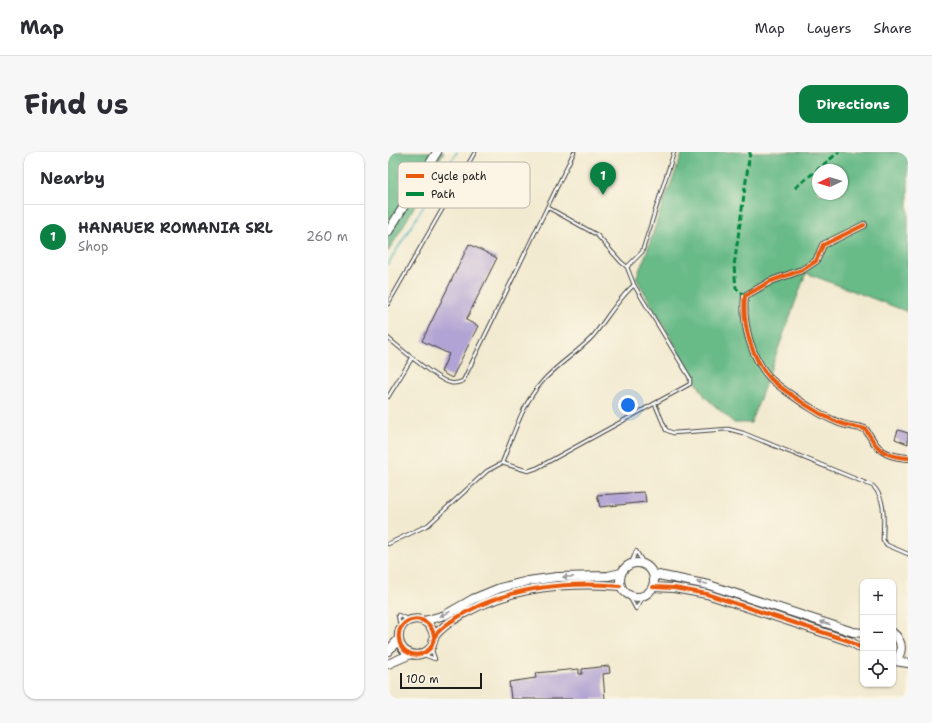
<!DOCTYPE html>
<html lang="en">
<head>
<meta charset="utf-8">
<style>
	body { margin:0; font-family:"Shantell Sans",sans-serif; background:#f7f7f7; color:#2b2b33 }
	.controls { position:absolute; right:12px; bottom:12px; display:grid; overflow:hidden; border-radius:8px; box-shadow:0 1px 3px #0004 }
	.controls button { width:36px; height:36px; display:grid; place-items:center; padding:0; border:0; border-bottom:1px solid #e1e1e2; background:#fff; color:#2b2b33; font:20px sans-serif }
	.compass { position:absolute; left:424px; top:12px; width:36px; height:36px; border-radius:50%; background:#fff; box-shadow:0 1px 3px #0004; rotate:266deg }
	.scale { position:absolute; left:12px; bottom:10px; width:82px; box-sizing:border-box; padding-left:4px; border:2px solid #1c1c1c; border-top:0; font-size:11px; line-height:14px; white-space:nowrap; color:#1c1c1c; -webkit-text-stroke:3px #fcf5e5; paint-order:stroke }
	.you { position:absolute; left:240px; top:253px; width:14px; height:14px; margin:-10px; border:3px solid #fff; border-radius:50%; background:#1a73e8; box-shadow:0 0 0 6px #1a73e833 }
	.badge { display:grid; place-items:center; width:26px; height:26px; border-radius:50%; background:#0b8043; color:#fff; font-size:13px; font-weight:700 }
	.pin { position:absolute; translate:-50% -33px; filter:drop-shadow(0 1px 2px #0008) }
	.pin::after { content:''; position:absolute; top:21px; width:14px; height:12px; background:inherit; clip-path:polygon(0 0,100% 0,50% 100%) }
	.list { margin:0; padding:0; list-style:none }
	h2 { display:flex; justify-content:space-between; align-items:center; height:52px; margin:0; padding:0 16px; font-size:17px }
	h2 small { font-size:13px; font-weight:400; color:#7c7c81 }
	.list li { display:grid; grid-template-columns:26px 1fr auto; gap:12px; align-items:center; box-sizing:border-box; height:64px; padding:0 16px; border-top:1px solid #e1e1e2 }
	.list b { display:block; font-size:15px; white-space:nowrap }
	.list p { margin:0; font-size:13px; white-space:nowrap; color:#7c7c81 }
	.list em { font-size:13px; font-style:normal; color:#7c7c81 }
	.icon { flex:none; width:22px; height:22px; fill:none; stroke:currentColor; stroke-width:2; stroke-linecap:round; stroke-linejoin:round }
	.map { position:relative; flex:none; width:520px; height:547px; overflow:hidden; border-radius:12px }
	header { display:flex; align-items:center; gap:24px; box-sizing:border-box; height:56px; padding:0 20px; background:#fff; border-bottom:1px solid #e1e1e2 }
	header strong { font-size:19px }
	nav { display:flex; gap:22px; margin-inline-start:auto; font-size:14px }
	.intro { display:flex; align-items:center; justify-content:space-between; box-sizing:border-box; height:96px; padding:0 24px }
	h1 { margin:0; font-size:28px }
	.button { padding:10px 18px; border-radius:12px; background:#0b8043; color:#fff; font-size:14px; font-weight:700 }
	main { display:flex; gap:24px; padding:0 24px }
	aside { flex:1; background:#fff; border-radius:12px; box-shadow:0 1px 3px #0004 }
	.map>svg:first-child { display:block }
	.forest { fill:#68ba87; stroke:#426b52; fill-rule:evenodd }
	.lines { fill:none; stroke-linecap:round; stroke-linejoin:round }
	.stream { stroke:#40adbe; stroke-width:1.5 }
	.building { fill:#b1a3d3 }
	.lane-casing { stroke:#3c3b37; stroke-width:4.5 }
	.street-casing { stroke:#3c3b37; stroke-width:8 }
	.secondary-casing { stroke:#3c3b37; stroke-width:10 }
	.lane { stroke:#fff; stroke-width:2.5 }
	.street { stroke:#fff; stroke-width:5.5 }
	.secondary { stroke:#fff; stroke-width:8 }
	.quiet { stroke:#00873e; stroke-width:3; stroke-dasharray:6 3; stroke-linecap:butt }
	.cycleway-casing { stroke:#fcf5e5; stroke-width:6 }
	.cycleway { stroke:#e8590c; stroke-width:4 }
	.oneway { fill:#999 }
	.key { fill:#fcf5e5; stroke:#b9b4a9; stroke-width:1 }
	.key-label { font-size:11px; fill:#1c1c1c }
</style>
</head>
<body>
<header>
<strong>Map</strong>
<nav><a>Map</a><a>Layers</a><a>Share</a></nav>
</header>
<div class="intro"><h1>Find us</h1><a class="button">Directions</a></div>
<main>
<aside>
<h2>Nearby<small></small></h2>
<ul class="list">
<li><span class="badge">1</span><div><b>HANAUER ROMANIA SRL</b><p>Shop</p></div><em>260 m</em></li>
</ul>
</aside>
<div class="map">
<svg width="520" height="547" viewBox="0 0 520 547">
	<rect width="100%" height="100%" fill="#fcf5e5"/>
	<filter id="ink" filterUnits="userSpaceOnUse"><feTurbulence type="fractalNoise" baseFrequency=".025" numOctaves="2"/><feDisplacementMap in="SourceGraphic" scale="8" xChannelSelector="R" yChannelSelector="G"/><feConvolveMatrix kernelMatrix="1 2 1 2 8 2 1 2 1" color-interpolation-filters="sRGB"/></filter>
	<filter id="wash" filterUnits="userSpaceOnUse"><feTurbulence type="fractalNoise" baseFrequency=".012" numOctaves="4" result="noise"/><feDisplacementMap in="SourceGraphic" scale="16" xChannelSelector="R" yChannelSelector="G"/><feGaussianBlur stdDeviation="0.9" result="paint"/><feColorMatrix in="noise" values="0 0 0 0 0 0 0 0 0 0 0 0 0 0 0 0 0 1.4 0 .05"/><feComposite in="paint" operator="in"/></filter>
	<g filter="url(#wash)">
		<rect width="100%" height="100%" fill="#f2ead0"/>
		<path class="forest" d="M 0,0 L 56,0 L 38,29 L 24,59 L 0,100 Z
			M 295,0 L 520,0 L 520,160 L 418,121 L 363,271 L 346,271 L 317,245 L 248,126 L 258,102 L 273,57 ZM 430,18 L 454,18 L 454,42 L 430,42 Z"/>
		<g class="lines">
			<path class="stream" d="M 0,112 L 69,0"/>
		</g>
		<g id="blocks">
			<path class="building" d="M 81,92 L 109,106 L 78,168 L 90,174 L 64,226 L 53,220 L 61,202 L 34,189 Z
				M 510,278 L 520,281 L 520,292 L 507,287 Z
				M 255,340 L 257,343 L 258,350 L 212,355 L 209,343 Z
				M 221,514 L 222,521 L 215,522 L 217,547 L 123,547 L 121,530 L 148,526 L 147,521 L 191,517 L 191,522 L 194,522 L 194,517 Z"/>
		</g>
	</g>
	<g filter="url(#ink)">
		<use href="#blocks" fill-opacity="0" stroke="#3c3b37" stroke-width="1"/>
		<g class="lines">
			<g class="lane-casing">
				<path id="lane" d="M 159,55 L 209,83 L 233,110 L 239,115
					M 0,152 L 87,0
					M 0,186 C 12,196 50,229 63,231 C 68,232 70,231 75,229 L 186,0
					M 0,245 L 24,206
					M 267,252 L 278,278 L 285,281 L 340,277 L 355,281 L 485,334 C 499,348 495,370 495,388 L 499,393 L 520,402
					M 114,311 C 125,284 134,252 154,230 C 169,212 191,200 206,183 C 219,166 230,147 246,133
					M 0,392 L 40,373 L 99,319 L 114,311 L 140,319 L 149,316 L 302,232 L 302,226 L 246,133 L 239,115 L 254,100 L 286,0
					M 243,412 L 248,399 L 256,412
					M 241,444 L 248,457 L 255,445
					M 12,474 L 10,463 L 19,467
					M 36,503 L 47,507 L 43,496"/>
			</g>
			<g class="street-casing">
				<path id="street" d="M 476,73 L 435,93 L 428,109 L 414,118 L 383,129 L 357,144 C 354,172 363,206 383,227 C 392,236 404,243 415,251 C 425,257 436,265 447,269 C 456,274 467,274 477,277 C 481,282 484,288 488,293 C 496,303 508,305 520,306"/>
			</g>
			<g class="secondary-casing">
				<path id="secondary" d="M 0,80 L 49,0
					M232 428a17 17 0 1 1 34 0a17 17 0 1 1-34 0Z
					M 265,422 L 321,433 L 465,480 L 475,481
					M 265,435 L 286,436 L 319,442 L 461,489 L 475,497
					M 36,469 L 57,463 L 85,447 L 112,436 L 140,429 L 169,425 L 220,424 L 233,421
					M 505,481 C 515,489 516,502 505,510
					M 46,484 C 42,459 8,464 11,487 C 12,498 23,505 33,502 C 39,500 44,496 45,490 C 46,487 45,486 47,484 C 50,479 58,473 62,470 C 112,436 174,429 232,434
					M 0,499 L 11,487
					M 507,509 L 520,511
					M 0,512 L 23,502"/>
			</g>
			<use href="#lane" class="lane"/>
			<use href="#street" class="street"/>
			<use href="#secondary" class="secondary"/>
			<path class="quiet" d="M 407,36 L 451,0
				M 357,144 L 348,136 L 346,114 L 362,0"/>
			<g class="cycleway-casing">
				<path id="cycleway" d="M 476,73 L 435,93 L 428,109 L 414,118 L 383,129 L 357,144 C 354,172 363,206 383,227 C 392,236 404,243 415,251 C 425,257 436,265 447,269 C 456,274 467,274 477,277 C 481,282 484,288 488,293 C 496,303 508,305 520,306
					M 265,435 L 286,436 L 319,442 L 461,489 L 475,497
					M 46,484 C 42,459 8,464 11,487 C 12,498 23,505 33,502 C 39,500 44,496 45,490 C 46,487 45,486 47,484 C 50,479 58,473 62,470 C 112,436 174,429 232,434"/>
			</g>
			<use href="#cycleway" class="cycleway"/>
		</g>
		<defs><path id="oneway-solid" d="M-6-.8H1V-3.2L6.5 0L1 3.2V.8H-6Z"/></defs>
		<g class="oneway">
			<use href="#oneway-solid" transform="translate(180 425) rotate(179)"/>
			<use href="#oneway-solid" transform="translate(314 431) rotate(-169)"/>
			<use href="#oneway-solid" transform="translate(57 462) rotate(156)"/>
			<use href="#oneway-solid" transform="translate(437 471) rotate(-162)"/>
		</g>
	</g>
	<rect x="10" y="10" width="132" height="46" rx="6" class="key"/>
	<rect x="18" y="22" width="18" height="4" fill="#e8590c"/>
	<rect x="18" y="40" width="18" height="4" fill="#00873e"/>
	<g class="key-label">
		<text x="43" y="28">Cycle path</text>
		<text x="43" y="46">Path</text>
	</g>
</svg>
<div class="controls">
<button>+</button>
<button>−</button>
<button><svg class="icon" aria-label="locate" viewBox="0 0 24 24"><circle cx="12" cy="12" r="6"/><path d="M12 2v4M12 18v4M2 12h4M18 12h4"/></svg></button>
</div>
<svg class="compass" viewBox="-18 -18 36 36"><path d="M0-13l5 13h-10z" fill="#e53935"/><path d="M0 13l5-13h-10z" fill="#7c7c81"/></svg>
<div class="scale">100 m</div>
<div class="you"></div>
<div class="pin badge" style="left:215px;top:43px">1</div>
</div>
</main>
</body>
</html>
